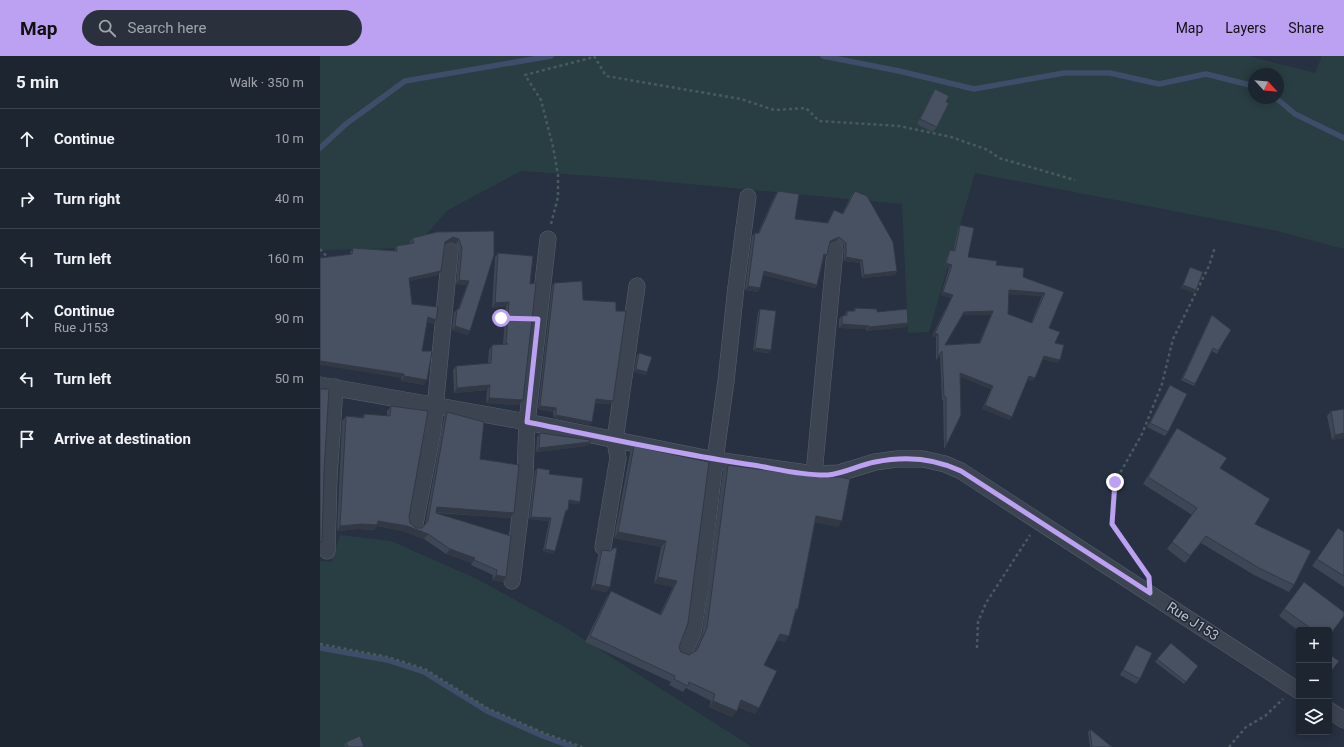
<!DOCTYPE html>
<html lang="en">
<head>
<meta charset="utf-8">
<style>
	body { margin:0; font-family:Roboto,sans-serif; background:#2a313d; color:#f1f3f6 }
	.controls { position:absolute; right:12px; bottom:12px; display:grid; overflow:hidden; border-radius:4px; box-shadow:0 2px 10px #0003 }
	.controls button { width:36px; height:36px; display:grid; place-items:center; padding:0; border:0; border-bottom:1px solid #3b424d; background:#1d2531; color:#f1f3f6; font:20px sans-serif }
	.compass { position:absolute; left:928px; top:12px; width:36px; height:36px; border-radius:50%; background:#1d2531; box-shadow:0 2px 10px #0003; rotate:116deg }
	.stop { position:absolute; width:12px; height:12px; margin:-9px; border:3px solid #bca0f2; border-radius:50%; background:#fff }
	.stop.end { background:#bca0f2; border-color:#fff; box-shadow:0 1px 4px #0008 }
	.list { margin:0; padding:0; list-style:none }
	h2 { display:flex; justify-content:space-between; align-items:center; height:52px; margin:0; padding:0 16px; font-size:17px }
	h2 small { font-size:13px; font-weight:400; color:#a0a5ab }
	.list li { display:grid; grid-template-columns:26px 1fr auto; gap:12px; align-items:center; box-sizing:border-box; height:60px; padding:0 16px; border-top:1px solid #3b424d }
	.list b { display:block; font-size:15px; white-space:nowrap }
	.list p { margin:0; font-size:13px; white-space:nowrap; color:#a0a5ab }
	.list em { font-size:13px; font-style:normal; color:#a0a5ab }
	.icon { flex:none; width:22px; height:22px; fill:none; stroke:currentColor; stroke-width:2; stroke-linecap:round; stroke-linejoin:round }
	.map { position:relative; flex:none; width:1024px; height:691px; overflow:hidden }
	header { display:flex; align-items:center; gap:24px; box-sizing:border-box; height:56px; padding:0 20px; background:#bca0f2; color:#111 }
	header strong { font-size:19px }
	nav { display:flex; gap:22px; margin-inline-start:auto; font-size:14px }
	.search { width:280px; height:36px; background:#2a313d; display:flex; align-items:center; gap:10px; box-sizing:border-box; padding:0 14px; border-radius:22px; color:#a0a5ab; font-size:15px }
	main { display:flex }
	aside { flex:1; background:#1d2531 }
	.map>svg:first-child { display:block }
	.green { fill:#293e42; fill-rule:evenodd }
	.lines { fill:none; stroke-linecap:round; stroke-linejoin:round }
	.stream { stroke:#3e4d69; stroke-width:5.5 }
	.street-casing { stroke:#59616e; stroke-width:17 }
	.path { stroke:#485a5f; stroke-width:2.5; stroke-dasharray:3 3; stroke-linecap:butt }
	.street { stroke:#3c4351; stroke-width:16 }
	.wall { fill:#3d4654; fill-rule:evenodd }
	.shaded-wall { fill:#323945 }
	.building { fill:#475162; stroke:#323945; fill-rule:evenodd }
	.route { stroke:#bca0f2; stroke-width:5 }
	.labels { text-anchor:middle; stroke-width:3; stroke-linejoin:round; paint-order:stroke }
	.street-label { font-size:14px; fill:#b8becb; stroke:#202836 }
</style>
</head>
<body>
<header>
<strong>Map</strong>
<div class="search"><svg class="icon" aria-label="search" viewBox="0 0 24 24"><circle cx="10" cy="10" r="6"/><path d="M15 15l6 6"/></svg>Search here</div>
<nav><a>Map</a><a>Layers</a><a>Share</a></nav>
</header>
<main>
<aside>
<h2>5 min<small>Walk · 350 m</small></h2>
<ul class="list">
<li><svg class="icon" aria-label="ahead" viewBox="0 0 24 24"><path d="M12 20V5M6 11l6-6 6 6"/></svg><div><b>Continue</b></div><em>10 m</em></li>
<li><svg class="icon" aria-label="right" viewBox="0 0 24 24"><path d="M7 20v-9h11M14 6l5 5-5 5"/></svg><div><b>Turn right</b></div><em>40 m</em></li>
<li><svg class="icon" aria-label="left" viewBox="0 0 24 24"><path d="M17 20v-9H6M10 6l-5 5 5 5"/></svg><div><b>Turn left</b></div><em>160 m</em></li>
<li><svg class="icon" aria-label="ahead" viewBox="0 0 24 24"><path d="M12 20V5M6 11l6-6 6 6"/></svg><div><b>Continue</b><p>Rue J153</p></div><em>90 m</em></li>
<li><svg class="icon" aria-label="left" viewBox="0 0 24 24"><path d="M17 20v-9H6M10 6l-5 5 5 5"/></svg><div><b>Turn left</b></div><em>50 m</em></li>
<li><svg class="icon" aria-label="arrive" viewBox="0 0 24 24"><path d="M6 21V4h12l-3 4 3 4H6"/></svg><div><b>Arrive at destination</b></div></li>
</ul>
</aside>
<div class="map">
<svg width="1024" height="691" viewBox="0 0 1024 691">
	<rect width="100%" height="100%" fill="#273141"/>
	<path class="green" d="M 0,0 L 929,0 L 995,17 L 1002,0 L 1024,0 L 1024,193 L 957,175 L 655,117 L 609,276 L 588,277 L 582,148 L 316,123 L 201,115 L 128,154 L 94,192 L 0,194 ZM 934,18 L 958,18 L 958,42 L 934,42 Z
		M 20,479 L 71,485 L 157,523 L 243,570 L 432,691 L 0,691 L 0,505 L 11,506 Z"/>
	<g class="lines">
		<path class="stream" d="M 503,0 L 579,15 L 654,33 L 744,17 L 790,17 L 839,28 L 886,18 L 934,30
			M 956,42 L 975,58 L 1024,82
			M 0,92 L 26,68 L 85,25 L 231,0
			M 0,592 L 67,604 L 104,616 L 167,655 L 223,680 L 253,691"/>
		<g class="street-casing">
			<path id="street" d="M 0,329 L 207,366 L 395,404 L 494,418 L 519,417 L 555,406 L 577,403 L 603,403 L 625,408 L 641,415 L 979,635
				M 494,418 L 515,194
				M 95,468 L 113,374 L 130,195
				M 283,491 L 298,402 L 295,384 L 317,230
				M 7,495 L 9,422 L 15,331
				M 192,525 L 205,420 L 207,366 L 228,183
				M 364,596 L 373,576 L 380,532 L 395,404 L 406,325 L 416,231 L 428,141
				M 1009,654 L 1024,664"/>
		</g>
		<path class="path" d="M 274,0 L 286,20 L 421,43 L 454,54 L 486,52 L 499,65 L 579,70 L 631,81 L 668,94 L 679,102 L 755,124
			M 231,168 L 238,141 L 238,119 L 233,91 L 221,44 L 205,19 L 274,1
			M 0,193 L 9,203
			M 823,513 L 792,468 L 795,426 L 822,378 L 842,328 L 853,283 L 889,210 L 895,191
			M 0,588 L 68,601 L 105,613 L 167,652 L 224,677 L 262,691
			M 657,592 L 658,566 L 666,547 L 710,479
			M 909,691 L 926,671 L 945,660 L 963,643"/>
		<use href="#street" class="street"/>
	</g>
	<path class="wall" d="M 615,33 L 617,71 L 613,76 L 597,68 L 611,39 Z
		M 458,135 L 475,163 L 507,167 L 514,154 L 522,158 L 532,138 L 535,135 L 577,215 L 575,219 L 542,222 L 540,207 L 524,205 L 524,190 L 516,185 L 509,187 L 505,202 L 504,202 L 497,229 L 495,232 L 443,219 L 440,232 L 438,236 L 425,234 L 432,180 L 435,177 L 438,177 L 455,139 Z
		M 640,169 L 648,201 L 676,209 L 703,221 L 744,236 L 729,272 L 735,287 L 738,307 L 723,303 L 715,322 L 712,325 L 708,323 L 690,364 L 662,353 L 671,333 L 641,321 L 626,390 L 624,393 L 623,344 L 622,344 L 620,299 L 616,304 L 616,281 L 612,280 L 631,242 L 621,239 L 629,212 L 624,210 L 628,197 L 630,194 L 633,195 L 638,172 ZM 688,238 L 722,240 L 711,267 L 688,258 ZM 643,259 L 671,259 L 659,287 L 625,289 Z
		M 174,175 L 150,275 L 147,279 L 132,274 L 134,257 L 137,253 L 138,253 L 147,229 L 136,228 L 139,196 L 136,188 L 131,186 L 125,189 L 118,219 L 89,225 L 92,248 L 114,268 L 107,266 L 102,295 L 104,329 L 81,325 L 81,322 L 30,198 L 30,196 L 33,192 L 74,195 L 76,190 L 90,188 L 90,186 L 92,182 Z
		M 178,197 L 210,228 L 199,349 L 166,347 L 167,334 L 134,337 L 133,314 L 136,310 L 168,307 L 169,294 L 172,289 L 183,288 L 186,250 L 172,252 L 175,201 Z
		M 870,211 L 876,234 L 874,237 L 861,232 L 869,214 Z
		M 234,227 L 263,244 L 293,345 L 290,348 L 275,347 L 272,366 L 270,369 L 234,362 L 233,356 L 218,353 L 232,230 Z
		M 535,252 L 557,256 L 588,267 L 586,271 L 546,275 L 546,273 L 519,272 L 519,263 L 522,260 L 525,260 L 525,258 L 527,255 L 533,255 Z
		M 440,253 L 451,294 L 449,297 L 433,295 L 438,256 Z
		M 892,259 L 911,274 L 897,298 L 892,295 L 874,330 L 861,324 L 890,262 Z
		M 319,297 L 327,316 L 326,319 L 314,316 L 317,299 Z
		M 850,329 L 848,376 L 845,380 L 827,371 L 847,334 Z
		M 71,350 L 90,467 L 96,472 L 102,472 L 105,469 L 124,361 L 127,356 L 160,403 L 194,457 L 190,462 L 116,457 L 191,480 L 183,526 L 172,524 L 173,519 L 151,509 L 152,507 L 126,498 L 104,483 L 83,475 L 57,470 L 54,474 L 38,473 L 17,475 L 22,365 L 26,360 L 42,361 L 44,358 L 67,360 L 67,355 Z
		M 1011,355 L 1024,382 L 1012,384 L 1007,360 Z
		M 857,372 L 900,412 L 974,529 L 969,536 L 934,519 L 881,487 L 865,507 L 847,493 L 872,459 L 823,428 L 852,379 Z
		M 220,377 L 270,386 L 267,390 L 216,396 L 217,381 Z
		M 314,390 L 389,406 L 359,591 L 361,596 L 369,599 L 374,596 L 382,578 L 403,415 L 408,409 L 518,471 L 495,466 L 478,553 L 474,559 L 465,586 L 457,584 L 444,609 L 435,658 L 418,651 L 412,661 L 389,651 L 391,645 L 366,632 L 363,636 L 349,629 L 351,626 L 265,586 L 287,541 L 291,535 L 340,558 L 353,531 L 334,527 L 341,491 L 294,482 L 310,397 Z
		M 217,412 L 229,418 L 260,446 L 259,448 L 249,447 L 248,454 L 246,456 L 245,456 L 233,498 L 223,495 L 229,465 L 209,463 L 215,415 Z
		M 1018,472 L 1024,476 L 1024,531 L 992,510 Z
		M 282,494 L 290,531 L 286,536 L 271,533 L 278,499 Z
		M 984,526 L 1009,574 L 979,574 L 979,575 L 959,560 Z
		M 816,589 L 820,623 L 816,628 L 800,619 L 813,594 Z
		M 837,603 L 878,610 L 864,628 L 835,606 Z
		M 770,673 L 792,691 L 770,691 L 768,676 Z
		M 26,686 L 44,691 L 25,691 L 24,688 Z"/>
	<path class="shaded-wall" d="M 133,181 L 139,183 L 136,188 L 131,186 L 122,190 L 125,186 Z
		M 519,181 L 516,185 L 508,188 L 510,185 Z
		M 504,198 L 507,199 L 505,202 L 502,202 Z
		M 526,201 L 542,204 L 540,207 L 524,205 Z
		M 626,207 L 632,209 L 629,212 L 624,210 Z
		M 121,215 L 118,219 L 86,226 L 89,222 Z
		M 444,215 L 497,229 L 495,232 L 441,219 Z
		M 577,215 L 575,219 L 542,222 L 544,219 Z
		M 139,224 L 149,225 L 147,229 L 136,228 Z
		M 863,229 L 876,234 L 874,237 L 861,232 Z
		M 428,230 L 440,232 L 438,236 L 425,234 Z
		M 689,234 L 725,237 L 722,240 L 686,238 Z
		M 623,236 L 633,239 L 631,242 L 621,239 Z
		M 189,246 L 186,250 L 172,252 L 175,247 Z
		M 673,255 L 671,259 L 642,259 L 644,256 Z
		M 108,261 L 116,264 L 114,268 L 105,265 Z
		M 588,267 L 586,271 L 546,275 L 549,271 Z
		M 522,268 L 549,270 L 546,273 L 519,272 Z
		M 135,270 L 150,275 L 147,279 L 132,274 Z
		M 615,277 L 618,278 L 616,281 L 612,280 Z
		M 435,292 L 451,294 L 449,297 L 433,295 Z
		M 724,300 L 740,304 L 738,307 L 722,303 Z
		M 0,305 L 84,318 L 81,322 L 0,309 Z
		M 316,313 L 327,316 L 326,319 L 314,316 Z
		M 640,317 L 673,330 L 671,333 L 638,320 Z
		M 84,320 L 107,324 L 104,329 L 81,325 Z
		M 709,320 L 715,322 L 712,325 L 707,323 Z
		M 170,329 L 167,334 L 134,337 L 137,332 Z
		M 169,342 L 203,344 L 199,349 L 166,347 Z
		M 276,343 L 293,345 L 290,348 L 274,346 Z
		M 665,349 L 692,361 L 690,364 L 662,353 Z
		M 220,350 L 236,352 L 233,356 L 218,353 Z
		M 236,359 L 272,366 L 270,369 L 234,362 Z
		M 1024,377 L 1024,382 L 1012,384 L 1015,379 Z
		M 270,386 L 267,390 L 216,396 L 219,392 Z
		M 249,444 L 260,446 L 259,448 L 247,447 Z
		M 117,451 L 194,457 L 190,462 L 114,456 Z
		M 496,460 L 522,465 L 518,471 L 492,466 Z
		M 211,461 L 231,462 L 229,465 L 209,463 Z
		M 58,465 L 87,470 L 108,478 L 104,483 L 83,475 L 57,470 L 54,474 L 38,473 L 17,475 L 20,470 Z
		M 298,476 L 346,485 L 341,491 L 294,482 Z
		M 130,493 L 155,502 L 152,507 L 126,498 Z
		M 225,493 L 235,495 L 233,498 L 223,495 Z
		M 176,519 L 186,521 L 183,526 L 172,524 Z
		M 338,521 L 357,525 L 353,531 L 334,527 Z
		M 275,528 L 290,531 L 286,536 L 271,533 Z
		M 460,578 L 469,580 L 465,586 L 456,584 Z
		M 421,644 L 439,652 L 435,658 L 417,650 Z
		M 393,645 L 417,655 L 412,661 L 389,651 Z"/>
	<path class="building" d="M 615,33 L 629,40 L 626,46 L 629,47 L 617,71 L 600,63 Z
		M 458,135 L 479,138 L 475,163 L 508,167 L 514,154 L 523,158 L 535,135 L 547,140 L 573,186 L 577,215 L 544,219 L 542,204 L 526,201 L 526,187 L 519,181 L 510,185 L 507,199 L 504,198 L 497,229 L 444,215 L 440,232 L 428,230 L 435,177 L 439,177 Z
		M 640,169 L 654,172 L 648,201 L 677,205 L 676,209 L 704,212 L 703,221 L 744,236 L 729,272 L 740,276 L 735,287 L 744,289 L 740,304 L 724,300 L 715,322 L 709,320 L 692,361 L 665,349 L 673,330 L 640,317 L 641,359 L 626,390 L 626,341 L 624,341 L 622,295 L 618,301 L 618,278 L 615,277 L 633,239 L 623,236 L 632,209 L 626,207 L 630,194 L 635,195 ZM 689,234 L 725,237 L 712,267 L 688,258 ZM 673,255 L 660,287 L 625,289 L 644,256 Z
		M 174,175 L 174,199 L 150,275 L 135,270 L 137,253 L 139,253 L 149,225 L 139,224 L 142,192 L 139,183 L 133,181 L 125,186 L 121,215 L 89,222 L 92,248 L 118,251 L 116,264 L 108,261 L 102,295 L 112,295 L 107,324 L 84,320 L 84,318 L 0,305 L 0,202 L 32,198 L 33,192 L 77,195 L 76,190 L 94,187 L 92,182 L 117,176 Z
		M 178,197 L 213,200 L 210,228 L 216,227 L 203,344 L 169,342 L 170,329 L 137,332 L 136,310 L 171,307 L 172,289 L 188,288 L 186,287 L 189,246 L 175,247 Z
		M 870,211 L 883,216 L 876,234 L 863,229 Z
		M 262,225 L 263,244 L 296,246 L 296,255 L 306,255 L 293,345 L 276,343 L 272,366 L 236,359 L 236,352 L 220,350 L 234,227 Z
		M 535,252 L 557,253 L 557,256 L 587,253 L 588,267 L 549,271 L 549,270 L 522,268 L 522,260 L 527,259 L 527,255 L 535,255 Z
		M 440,253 L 456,255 L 451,294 L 435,292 Z
		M 892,259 L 911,274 L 898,295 L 893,292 L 875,328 L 863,322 Z
		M 319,297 L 332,301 L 327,316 L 316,313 Z
		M 850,329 L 867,338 L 848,376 L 830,367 Z
		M 0,333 L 9,333 L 4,415 L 2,486 L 0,486 Z
		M 71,350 L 108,355 L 89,461 L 90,467 L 96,472 L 102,472 L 108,465 L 127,356 L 164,366 L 160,403 L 199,409 L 194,457 L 117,451 L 116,457 L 191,480 L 186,521 L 176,519 L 177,514 L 154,504 L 155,502 L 130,493 L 108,478 L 87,470 L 58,465 L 57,469 L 42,468 L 20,470 L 26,360 L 44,362 L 44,358 L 70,360 Z
		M 1024,353 L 1024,377 L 1015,379 L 1011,355 Z
		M 857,372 L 907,402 L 900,412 L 950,443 L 935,468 L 991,495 L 974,529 L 939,512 L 886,480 L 870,500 L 852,486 L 877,452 L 828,421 Z
		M 220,377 L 270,384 L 270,386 L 219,392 Z
		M 314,390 L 389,406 L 368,567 L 359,591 L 361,596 L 369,599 L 377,594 L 387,572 L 408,409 L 497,421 L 520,421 L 530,423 L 522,465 L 496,460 L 478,553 L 476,553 L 469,580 L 460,578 L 444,609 L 457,615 L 439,652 L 421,644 L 417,655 L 393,645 L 395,638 L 369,626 L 368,630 L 354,623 L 355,620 L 270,580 L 291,535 L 341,559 L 357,525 L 338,521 L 346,485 L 298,476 Z
		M 217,412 L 230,414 L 229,418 L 263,422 L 260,446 L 249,444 L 248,454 L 246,454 L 235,495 L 225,493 L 231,462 L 211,461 Z
		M 1018,472 L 1024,476 L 1024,520 L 997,503 Z
		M 294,492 L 297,492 L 290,531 L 275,528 L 282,494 L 290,495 Z
		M 984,526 L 1024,556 L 1024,560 L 1009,580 L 1009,574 L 993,574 L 964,553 Z
		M 851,587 L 878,610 L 866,626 L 837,603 Z
		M 816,589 L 832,597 L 820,623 L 803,614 Z
		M 1009,598 L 1019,605 L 1009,618 Z
		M 770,673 L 792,691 L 772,691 Z
		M 40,680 L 44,691 L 28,691 L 26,686 Z"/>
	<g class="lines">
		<path class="route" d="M 181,262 L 218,263 L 207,366 C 282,381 357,398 433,409 C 457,413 484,420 508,419 C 525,417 539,409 555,406 C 584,400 614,402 641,415 L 830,537 L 829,521 L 792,468 L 795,426"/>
	</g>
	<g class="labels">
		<g class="street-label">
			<text transform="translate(873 565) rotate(33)" y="5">Rue J153</text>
		</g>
	</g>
</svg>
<div class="controls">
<button>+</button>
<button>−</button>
<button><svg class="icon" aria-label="layers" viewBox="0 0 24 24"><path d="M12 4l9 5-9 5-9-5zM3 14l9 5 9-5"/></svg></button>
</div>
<svg class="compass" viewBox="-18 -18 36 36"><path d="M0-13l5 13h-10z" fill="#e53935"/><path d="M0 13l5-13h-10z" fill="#a0a5ab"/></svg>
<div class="stop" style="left:181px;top:262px"></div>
<div class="stop end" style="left:795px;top:426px"></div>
</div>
</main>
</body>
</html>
